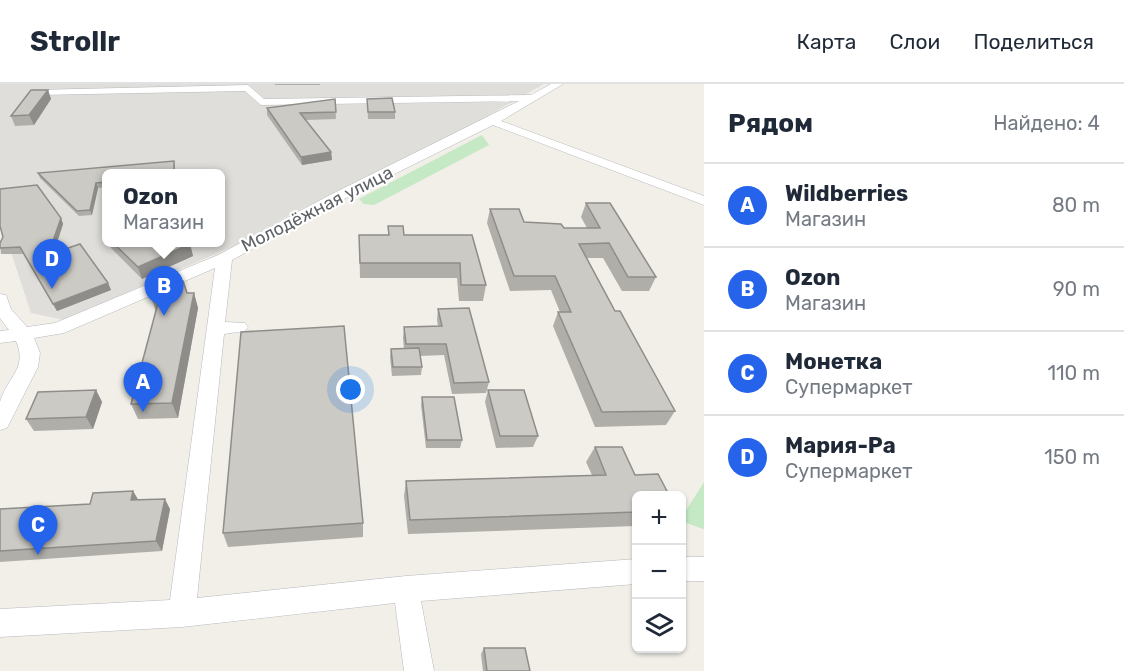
<!DOCTYPE html>
<html lang="ru">
<head>
<meta charset="utf-8">
<style>
	body { margin:0; font-family:Rubik,sans-serif; background:#f6f6f7; color:#1f2937 }
	.controls { position:absolute; right:18px; bottom:18px; display:grid; overflow:hidden; border-radius:9px; box-shadow:0 2px 4px #0004 }
	.controls button { width:54px; height:54px; display:grid; place-items:center; padding:0; border:0; border-bottom:2px solid #e0e1e3; background:#fff; color:#1f2937; font:30px sans-serif }
	.you { position:absolute; left:351px; top:306px; width:21px; height:21px; margin:-15px; border:4px solid #fff; border-radius:50%; background:#1a73e8; box-shadow:0 0 0 9px #1a73e833 }
	.badge { display:grid; place-items:center; width:39px; height:39px; border-radius:50%; background:#2563eb; color:#fff; font-size:20px; font-weight:700 }
	.pin { position:absolute; translate:-50% -50px; filter:drop-shadow(0 2px 3px #0008) }
	.pin::after { content:''; position:absolute; top:32px; width:21px; height:18px; background:inherit; clip-path:polygon(0 0,100% 0,50% 100%) }
	.popup { position:absolute; left:102px; top:85px; width:123px; height:78px; box-sizing:border-box; display:grid; place-content:center; border-radius:9px; background:#fff; filter:drop-shadow(0 2px 4px #0005); font-size:20px; white-space:nowrap; color:#747a83 }
	.popup b { font-size:22px; color:#1f2937 }
	.popup::after { content:''; position:absolute; left:50%; top:100%; margin-left:-12px; border:12px solid transparent; border-top-color:#fff }
	.list { margin:0; padding:0; list-style:none }
	h2 { display:flex; justify-content:space-between; align-items:center; height:78px; margin:0; padding:0 24px; font-size:26px }
	h2 small { font-size:20px; font-weight:400; color:#747a83 }
	.list li { display:grid; grid-template-columns:39px 1fr auto; gap:18px; align-items:center; box-sizing:border-box; height:84px; padding:0 24px; border-top:2px solid #e0e1e3 }
	.list b { display:block; font-size:22px; white-space:nowrap }
	.list p { margin:0; font-size:20px; white-space:nowrap; color:#747a83 }
	.list em { font-size:20px; font-style:normal; color:#747a83 }
	.icon { flex:none; width:33px; height:33px; fill:none; stroke:currentColor; stroke-width:2; stroke-linecap:round; stroke-linejoin:round }
	.map { position:relative; flex:none; width:704px; height:587px; overflow:hidden }
	header { display:flex; align-items:center; gap:36px; box-sizing:border-box; height:84px; padding:0 30px; background:#fff; border-bottom:2px solid #e0e1e3 }
	header strong { font-size:28px }
	nav { display:flex; gap:33px; margin-inline-start:auto; font-size:21px }
	main { display:flex }
	aside { flex:1; background:#fff }
	.map>svg:first-child { display:block }
	.industrial { fill:#e0deda; fill-rule:evenodd }
	.green { fill:#c5e8c5 }
	.lines { fill:none; stroke-linecap:round; stroke-linejoin:round }
	.minor-casing { stroke:#b5b8bc; stroke-width:1 }
	.minor { fill:#fff; fill-rule:evenodd }
	.wall { fill:#afaea9 }
	.shaded-wall { fill:#8f8d8a }
	.building { fill:#cccac5; stroke:#8f8d8a; stroke-width:1.5 }
	.labels { text-anchor:middle; stroke-width:4.5; stroke-linejoin:round; paint-order:stroke }
	.far-street-label { font-size:18px; fill:#5f6368; stroke:#fff }
</style>
</head>
<body>
<header>
<strong>Strollr</strong>
<nav><a>Карта</a><a>Слои</a><a>Поделиться</a></nav>
</header>
<main>
<div class="map">
<svg width="704" height="587" viewBox="0 0 704 587">
	<rect width="100%" height="100%" fill="#f1efe8"/>
	<path class="industrial" d="M 0,0 L 544,0 L 470,42 L 290,131 L 236,161 L 64,236 L 31,229 L 0,135 ZM 107,89 L 221,89 L 221,158 L 107,158 Z"/>
	<path class="green" d="M 482,51 L 489,61 L 374,121 L 364,120 L 359,115 Z
		M 704,398 L 704,445 L 703,445 L 684,438 L 685,428 Z"/>
	<g class="lines">
		<g class="minor-casing">
			<path id="minor" d="M 551,0 L 563,0 L 501,37 L 704,112 L 704,121 L 493,41 L 340,117 L 232,176 L 225,238 L 245,239 L 248,243 L 245,247 L 224,250 L 197,514 L 406,492 L 636,475 L 636,500 L 421,517 L 434,587 L 404,587 L 395,519 L 182,543 L 0,553 L 0,525 L 170,516 L 215,184 L 64,249 L 34,254 L 40,269 L 38,283 L 7,344 L 0,346 C 0,338 0,326 0,318 C 7,293 28,285 16,257 L 0,259 L 0,247 L 9,246 L 0,234 L 0,210 L 6,211 L 11,225 L 27,243 L 55,239 L 218,171 L 330,111 L 519,17 L 261,21 L 245,7 L 38,11 L 34,10 L 34,6 L 248,1 L 264,15 L 531,11 Z
				M 682,473 L 704,473 L 704,497 L 682,497 Z"/>
		</g>
		<use href="#minor" class="minor"/>
	</g>
	<path class="wall" d="M 275,0 L 320,0 L 320,1 L 275,1 Z
		M 48,6 L 51,15 L 34,41 L 15,42 L 11,32 Z
		M 335,15 L 336,35 L 306,36 L 331,68 L 332,76 L 302,81 L 267,31 L 267,24 Z
		M 367,15 L 395,28 L 395,35 L 368,35 Z
		M 174,77 L 175,82 L 175,90 L 107,90 L 107,103 L 98,104 L 92,131 L 79,132 L 40,94 L 38,89 Z
		M 586,119 L 656,193 L 649,207 L 622,207 L 603,174 L 587,174 L 615,227 L 675,327 L 666,341 L 595,343 L 553,242 L 558,228 L 560,228 L 551,206 L 510,207 L 487,139 L 490,125 L 524,138 L 564,144 L 587,144 L 581,133 Z
		M 61,134 L 63,140 L 54,169 L 108,199 L 111,206 L 57,227 L 23,170 L 1,170 L 0,159 Z
		M 388,142 L 404,151 L 472,151 L 486,201 L 483,217 L 459,217 L 457,194 L 360,194 L 359,151 L 388,151 Z
		M 109,159 L 188,159 L 190,160 L 193,172 L 142,195 L 111,164 Z
		M 187,209 L 194,209 L 198,224 L 178,334 L 138,335 L 131,320 L 156,228 L 151,213 Z
		M 438,225 L 489,298 L 486,309 L 452,310 L 444,271 L 420,272 L 422,283 L 421,291 L 392,292 L 390,273 L 391,265 L 404,265 L 403,254 L 404,243 L 438,242 L 437,236 Z
		M 96,306 L 102,318 L 93,345 L 34,347 L 26,335 Z
		M 488,306 L 538,352 L 533,363 L 496,364 L 485,318 Z
		M 422,313 L 462,356 L 460,364 L 426,364 L 421,321 Z
		M 595,363 L 636,411 L 636,442 L 408,450 L 404,412 L 406,397 L 592,391 L 586,378 Z
		M 133,407 L 138,416 L 170,425 L 162,467 L 0,478 L 0,425 L 90,420 Z
		M 363,439 L 363,453 L 228,463 L 223,449 Z
		M 484,564 L 530,587 L 483,587 L 481,570 Z"/>
	<path class="shaded-wall" d="M 48,6 L 51,15 L 34,41 L 29,31 Z
		M 331,68 L 332,76 L 302,81 L 301,73 Z
		M 96,99 L 98,104 L 92,131 L 90,126 Z
		M 61,134 L 63,140 L 51,177 L 48,171 Z
		M 190,160 L 193,172 L 142,195 L 138,183 Z
		M 108,199 L 111,206 L 57,227 L 53,220 Z
		M 194,209 L 198,224 L 178,334 L 172,319 Z
		M 96,306 L 102,318 L 93,345 L 86,333 Z
		M 133,407 L 139,417 L 131,416 Z
		M 165,415 L 170,425 L 162,467 L 156,457 Z"/>
	<path class="building" d="M 31,6 L 48,6 L 29,31 L 11,32 Z
		M 392,14 L 395,28 L 368,28 L 367,15 Z
		M 335,15 L 336,28 L 300,29 L 331,68 L 301,73 L 267,24 Z
		M 174,77 L 174,90 L 107,90 L 107,98 L 96,99 L 90,126 L 77,127 L 38,89 Z
		M 37,101 L 61,134 L 48,171 L 80,160 L 108,199 L 53,220 L 20,163 L 0,164 L 0,159 L 3,153 L 0,142 L 0,105 Z
		M 586,119 L 610,119 L 656,193 L 628,193 L 609,159 L 579,160 L 615,227 L 620,227 L 675,327 L 602,328 L 558,228 L 571,228 L 555,192 L 514,192 L 490,125 L 519,125 L 524,138 L 561,140 L 564,144 L 600,144 Z
		M 388,142 L 403,142 L 404,151 L 472,151 L 486,201 L 461,201 L 460,179 L 360,179 L 359,151 L 389,151 Z
		M 113,159 L 188,159 L 190,160 L 138,183 Z
		M 183,197 L 187,209 L 194,209 L 172,319 L 131,320 L 158,219 L 151,213 Z
		M 469,224 L 489,298 L 454,299 L 446,260 L 406,260 L 404,243 L 442,242 L 438,225 Z
		M 344,242 L 363,439 L 223,449 L 241,248 Z
		M 419,264 L 422,283 L 393,283 L 391,265 Z
		M 96,306 L 86,333 L 26,335 L 38,308 Z
		M 488,306 L 524,306 L 538,352 L 500,352 Z
		M 422,313 L 454,313 L 462,356 L 427,356 Z
		M 595,363 L 622,363 L 635,391 L 658,390 L 669,411 L 636,411 L 636,428 L 410,436 L 406,397 L 606,391 Z
		M 133,407 L 131,416 L 165,415 L 156,457 L 0,467 L 0,425 L 90,420 L 93,409 Z
		M 484,564 L 525,564 L 530,587 L 487,587 Z"/>
	<g class="labels">
		<g class="far-street-label">
			<text transform="translate(317 125) rotate(-27)" y="6">Молодёжная улица</text>
		</g>
	</g>
</svg>
<div class="controls">
<button>+</button>
<button>−</button>
<button><svg class="icon" aria-label="layers" viewBox="0 0 24 24"><path d="M12 4l9 5-9 5-9-5zM3 14l9 5 9-5"/></svg></button>
</div>
<div class="you"></div>
<div class="pin badge" style="left:143px;top:328px">A</div>
<div class="pin badge" style="left:164px;top:232px">B</div>
<div class="popup"><b>Ozon</b>Магазин</div>
<div class="pin badge" style="left:38px;top:471px">C</div>
<div class="pin badge" style="left:52px;top:205px">D</div>
</div>
<aside>
<h2>Рядом<small>Найдено: 4</small></h2>
<ul class="list">
<li><span class="badge">A</span><div><b>Wildberries</b><p>Магазин</p></div><em>80 m</em></li>
<li><span class="badge">B</span><div><b>Ozon</b><p>Магазин</p></div><em>90 m</em></li>
<li><span class="badge">C</span><div><b>Монетка</b><p>Супермаркет</p></div><em>110 m</em></li>
<li><span class="badge">D</span><div><b>Мария-Ра</b><p>Супермаркет</p></div><em>150 m</em></li>
</ul>
</aside>
</main>
</body>
</html>
